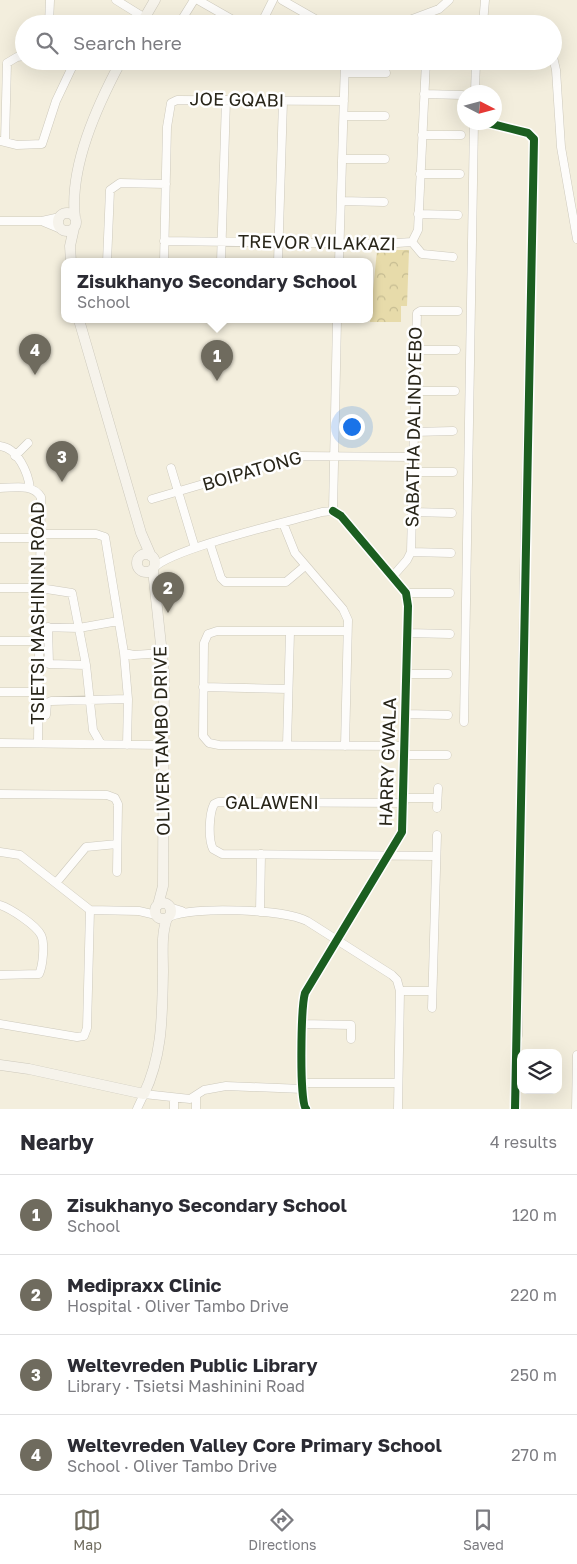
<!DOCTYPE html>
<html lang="en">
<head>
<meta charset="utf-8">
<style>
	body { margin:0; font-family:"Golos Text",sans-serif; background:#f2f2f3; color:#2b2b33 }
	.controls { position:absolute; right:15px; bottom:15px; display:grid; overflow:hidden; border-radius:10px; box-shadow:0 5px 20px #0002 }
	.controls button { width:45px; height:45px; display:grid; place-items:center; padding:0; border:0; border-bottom:1px solid #e1e1e2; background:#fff; color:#2b2b33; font:25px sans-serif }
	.compass { position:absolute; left:457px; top:85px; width:45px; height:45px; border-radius:50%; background:#fff; box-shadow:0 5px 20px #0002; rotate:96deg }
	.you { position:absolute; left:351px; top:426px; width:18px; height:18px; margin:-12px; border:4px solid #fff; border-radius:50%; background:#1a73e8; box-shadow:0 0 0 8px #1a73e833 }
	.badge { display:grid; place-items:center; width:32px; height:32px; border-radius:50%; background:#6f6b5e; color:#fff; font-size:16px; font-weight:700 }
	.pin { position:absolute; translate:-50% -41px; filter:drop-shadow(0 1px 2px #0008) }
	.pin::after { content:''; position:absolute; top:26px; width:18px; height:15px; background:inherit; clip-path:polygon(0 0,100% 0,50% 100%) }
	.popup { position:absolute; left:61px; top:258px; width:312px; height:65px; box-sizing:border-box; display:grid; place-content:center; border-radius:10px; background:#fff; filter:drop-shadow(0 1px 4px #0005); font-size:16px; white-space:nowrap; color:#7c7c81 }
	.popup b { font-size:19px; color:#2b2b33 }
	.popup::after { content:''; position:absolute; left:50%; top:100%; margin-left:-10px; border:10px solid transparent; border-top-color:#fff }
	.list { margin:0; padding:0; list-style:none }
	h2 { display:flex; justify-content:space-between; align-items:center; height:65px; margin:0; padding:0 20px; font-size:21px }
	h2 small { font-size:16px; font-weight:400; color:#7c7c81 }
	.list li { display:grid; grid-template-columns:32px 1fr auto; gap:15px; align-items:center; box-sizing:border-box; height:80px; padding:0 20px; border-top:1px solid #e1e1e2 }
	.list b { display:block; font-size:19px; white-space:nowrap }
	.list p { margin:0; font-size:16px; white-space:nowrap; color:#7c7c81 }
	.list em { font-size:16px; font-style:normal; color:#7c7c81 }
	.icon { flex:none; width:28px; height:28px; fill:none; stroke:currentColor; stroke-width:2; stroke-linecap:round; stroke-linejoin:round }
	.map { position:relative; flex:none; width:577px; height:1109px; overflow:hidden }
	.search { position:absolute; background:#fff; box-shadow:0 5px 20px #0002; left:15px; right:15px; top:15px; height:55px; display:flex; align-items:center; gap:12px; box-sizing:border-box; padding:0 18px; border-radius:28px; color:#7c7c81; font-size:19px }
	.sheet { height:385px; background:#fff }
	nav { display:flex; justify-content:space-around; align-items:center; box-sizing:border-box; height:70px; border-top:1px solid #e1e1e2; background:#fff; font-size:14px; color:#7c7c81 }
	nav a { display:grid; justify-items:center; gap:2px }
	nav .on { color:#6f6b5e }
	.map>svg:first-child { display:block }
	.park { fill:url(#park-crowns) }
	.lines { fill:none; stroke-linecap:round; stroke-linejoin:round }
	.street-casing { stroke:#cdc9bc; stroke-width:9 }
	.secondary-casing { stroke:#cdc9bc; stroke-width:11 }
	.street { stroke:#fdfcfa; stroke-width:8 }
	.secondary { stroke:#f6f3eb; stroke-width:10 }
	.cycleway-casing { stroke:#fff; stroke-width:11 }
	.cycleway { stroke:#1b5e20; stroke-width:8 }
	.labels { text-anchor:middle; stroke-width:5; stroke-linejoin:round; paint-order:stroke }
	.street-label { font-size:18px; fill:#282519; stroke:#fff }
</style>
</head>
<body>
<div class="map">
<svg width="577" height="1109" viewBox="0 0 577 1109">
	<defs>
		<pattern id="park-crowns" width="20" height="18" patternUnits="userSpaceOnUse" patternTransform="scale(1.25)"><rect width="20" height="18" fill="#e7dbaa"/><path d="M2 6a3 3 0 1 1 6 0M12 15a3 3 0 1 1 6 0" fill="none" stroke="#c6bc92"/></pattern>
	</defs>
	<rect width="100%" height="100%" fill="#f3eedd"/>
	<path class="park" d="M 377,250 L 409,250 L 407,306 L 401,306 L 401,322 L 370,322 Z"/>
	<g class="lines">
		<g class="street-casing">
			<path id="street" d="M 116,0 L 145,18
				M 198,0 L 240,24
				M 282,0 L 324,24
				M 49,24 L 50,0
				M 179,24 L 194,0
				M 261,24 L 273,0
				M 399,24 L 439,9 L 449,0
				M 483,24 L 485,0
				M 553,57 L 556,70 L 561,147 L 577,239
				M 7,63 L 17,57 L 24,56
				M 345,73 L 386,73
				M 475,92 L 476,61
				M 424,94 L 462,95
				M 344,116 L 385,116
				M 484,122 L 528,133 L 534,139 L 524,578 L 518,1036
				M 422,135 L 461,135
				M 0,141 L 17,145 L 42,144 L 56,101 L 75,61
				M 5,141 L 7,63
				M 342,159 L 385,159
				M 420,174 L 460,174
				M 341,201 L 384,202
				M 418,214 L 458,215
				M 0,221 L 42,221 L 60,217
				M 44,222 L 61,229
				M 164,241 L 382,244 L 412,242
				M 412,242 L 418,230 L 426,61
				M 412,242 L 422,254 L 453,257
				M 107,262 L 110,190 L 120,183 L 166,184
				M 164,262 L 167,127 L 171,103 L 177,100 L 344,101
				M 221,262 L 226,100
				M 278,262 L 283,101
				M 339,262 L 345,61
				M 415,350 L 456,350
				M 414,391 L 455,391
				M 414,432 L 453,431
				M 0,446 C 18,448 28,473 30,488
				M 15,456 L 28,443
				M 171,468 L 195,548
				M 413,472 L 453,472
				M 0,488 C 14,488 32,483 41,497 L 38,743
				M 152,499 L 299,456 L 413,457
				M 333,511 L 337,320
				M 412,512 L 452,513
				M 283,523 L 295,553 L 343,609 L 348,620 L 345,746
				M 41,534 L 96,534 L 105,537 L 124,653 L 134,655 L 163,653
				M 0,538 L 41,538
				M 210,544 L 221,578 L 225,582 L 286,582 L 305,566
				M 411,552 L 451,553
				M 154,568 C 170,549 291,521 322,512 L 333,511
				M 393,576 L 407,560 L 411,552 L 417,313 L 420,311 L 458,311
				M 0,588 L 40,588 L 72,593 L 86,665 L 93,730 L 101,744
				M 406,593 L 450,593
				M 39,627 L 79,628 L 118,621
				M 48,627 L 49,664 L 86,665
				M 347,631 L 217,631 L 208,634 L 204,643 L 203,736 L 209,743 L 219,745 L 405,746
				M 407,633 L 450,634
				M 0,641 L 39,641
				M 407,674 L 448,674
				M 203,687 L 288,689
				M 0,692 L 39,692
				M 406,714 L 448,715
				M 46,715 L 47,703 L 51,701 L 128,699 L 124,653
				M 464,722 L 474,122
				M 0,743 L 165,745
				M 127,745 L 128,699
				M 287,745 L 290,632
				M 405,755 L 447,755
				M 0,794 L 107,795 L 115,798 L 118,804 L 117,872
				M 404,798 L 437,798
				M 404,803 L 218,802 L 214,804 C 209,814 208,839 213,849 L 222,854 L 436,856
				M 437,808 L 438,788
				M 0,852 L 20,855 L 90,910 L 139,911 L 156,915
				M 56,883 L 86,847 L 117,844
				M 0,905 C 10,908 36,925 41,935 C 45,943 43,966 39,974 L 0,975
				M 169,907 L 182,911
				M 260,912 L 261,854
				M 169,917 C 193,906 283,909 307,921 L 392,975 L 397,980 L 400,991 L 398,1109
				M 400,991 L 432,991
				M 432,1008 L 437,835
				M 0,1024 L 77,1037 L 84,1036 L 87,1028 L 90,910
				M 302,1024 L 351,1025 L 351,1039
				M 302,1083 L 398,1083
				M 196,1097 L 196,1109
				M 137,1109 L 144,1094 L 190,1099 L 204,1090 L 226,1086 L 303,1089
				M 174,1109 L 174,1099
				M 306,1109 C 299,1101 301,1007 305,993 L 402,832 L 408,606 L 406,593 L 341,516 L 333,511
				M 515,1109 L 517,1043
				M 576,1109 L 577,1055"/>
		</g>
		<g class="secondary-casing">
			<path id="secondary" d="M 141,24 L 155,0
				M58 222a9 9 0 1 1 18 0a9 9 0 1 1-18 0Z
				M 75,218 C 69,167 97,106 121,61
				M 71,262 L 70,246 L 74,228
				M 79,320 L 141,533 L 151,556
				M137 563a9 9 0 1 1 18 0a9 9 0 1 1-18 0Z
				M 153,570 L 164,673 L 163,886 L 158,905
				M155 911a8 8 0 1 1 16 0a8 8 0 1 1-16 0Z
				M 0,1065 L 29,1069 L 144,1094 C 163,1054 162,1015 163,972 C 163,954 161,935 167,918"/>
		</g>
		<use href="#street" class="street"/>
		<use href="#secondary" class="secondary"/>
		<g class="cycleway-casing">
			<path id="cycleway" d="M 484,122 L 528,133 L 534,139 L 515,1109
				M 306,1109 C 299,1101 301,1007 305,993 L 402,832 L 408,606 L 406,593 L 341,516 L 333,511"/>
		</g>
		<use href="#cycleway" class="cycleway"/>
	</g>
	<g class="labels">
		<g class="street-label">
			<text transform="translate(237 100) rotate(1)" y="6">JOE GQABI</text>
			<text transform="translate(317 243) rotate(1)" y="6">TREVOR VILAKAZI</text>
			<text transform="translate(414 427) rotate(-89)" y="6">SABATHA DALINDYEBO</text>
			<text transform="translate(252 471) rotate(-16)" y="6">BOIPATONG</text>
			<text transform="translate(38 613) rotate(-90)" y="6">TSIETSI MASHININI ROAD</text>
			<text transform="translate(162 741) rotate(-91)" y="6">OLIVER TAMBO DRIVE</text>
			<text transform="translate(388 762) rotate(-88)" y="6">HARRY GWALA</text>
			<text x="272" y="809">GALAWENI</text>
		</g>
	</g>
</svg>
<div class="controls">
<button><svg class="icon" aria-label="layers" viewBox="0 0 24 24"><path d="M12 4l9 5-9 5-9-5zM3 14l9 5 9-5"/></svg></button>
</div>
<svg class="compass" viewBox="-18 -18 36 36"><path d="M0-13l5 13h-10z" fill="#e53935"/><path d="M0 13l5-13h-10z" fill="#7c7c81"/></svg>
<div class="you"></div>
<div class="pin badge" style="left:217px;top:381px">1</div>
<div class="popup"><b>Zisukhanyo Secondary School</b>School</div>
<div class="pin badge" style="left:168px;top:613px">2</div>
<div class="pin badge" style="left:62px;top:482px">3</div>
<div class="pin badge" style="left:35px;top:375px">4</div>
<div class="search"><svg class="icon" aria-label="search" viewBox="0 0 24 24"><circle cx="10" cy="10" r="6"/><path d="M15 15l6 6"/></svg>Search here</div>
</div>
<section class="sheet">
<h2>Nearby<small>4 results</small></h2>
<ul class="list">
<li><span class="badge">1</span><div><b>Zisukhanyo Secondary School</b><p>School</p></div><em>120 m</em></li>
<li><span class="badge">2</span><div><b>Medipraxx Clinic</b><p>Hospital · Oliver Tambo Drive</p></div><em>220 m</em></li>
<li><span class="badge">3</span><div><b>Weltevreden Public Library</b><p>Library · Tsietsi Mashinini Road</p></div><em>250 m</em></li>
<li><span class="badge">4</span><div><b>Weltevreden Valley Core Primary School</b><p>School · Oliver Tambo Drive</p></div><em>270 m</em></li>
</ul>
</section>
<nav>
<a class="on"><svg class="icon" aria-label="map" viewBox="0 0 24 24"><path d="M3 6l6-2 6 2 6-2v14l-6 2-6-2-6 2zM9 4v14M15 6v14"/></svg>Map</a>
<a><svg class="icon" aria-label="directions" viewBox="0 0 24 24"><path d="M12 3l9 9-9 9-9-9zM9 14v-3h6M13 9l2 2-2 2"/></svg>Directions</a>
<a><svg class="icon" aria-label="saved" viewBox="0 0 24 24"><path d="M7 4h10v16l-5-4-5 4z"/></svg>Saved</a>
</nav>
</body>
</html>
